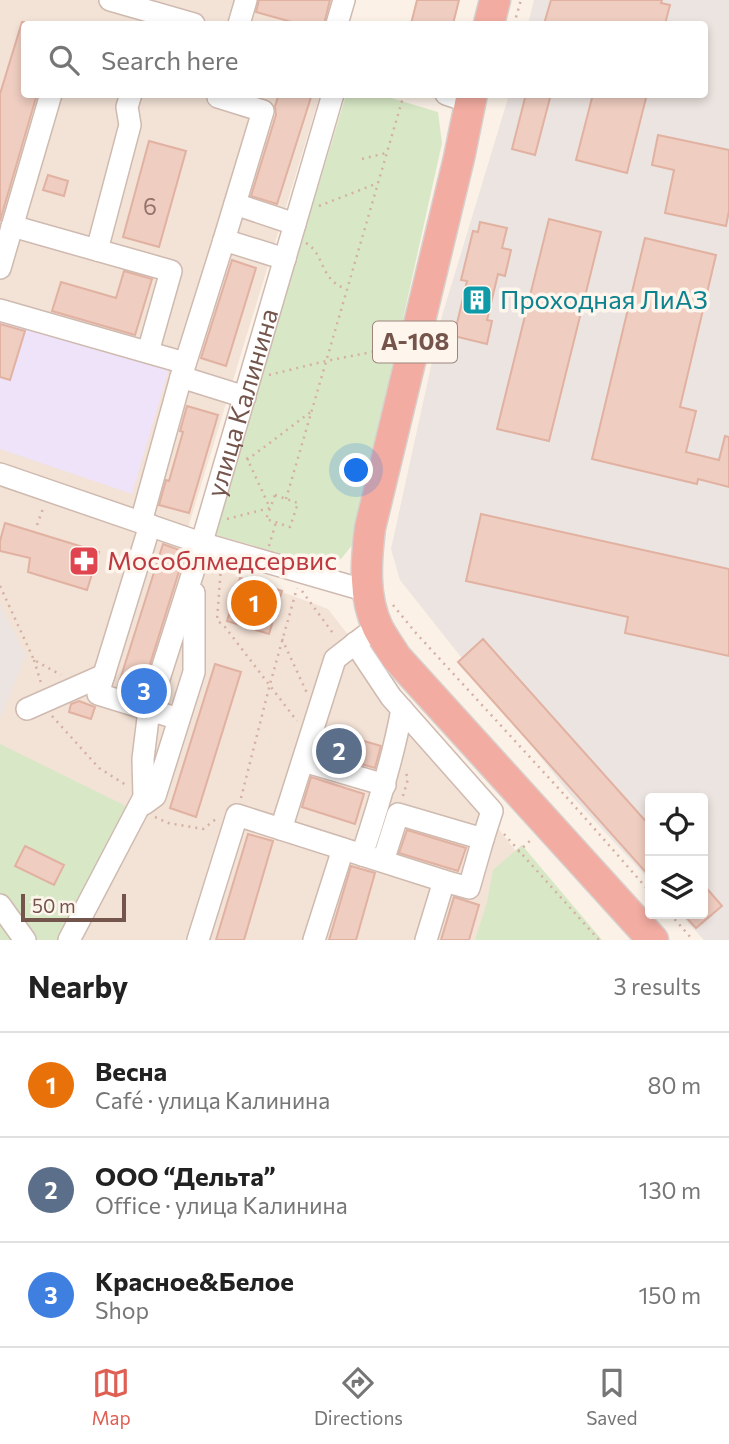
<!DOCTYPE html>
<html lang="en">
<head>
<meta charset="utf-8">
<style>
	body { margin:0; font-family:Commissioner,sans-serif; background:#f6f6f6; color:#222 }
	.controls { position:absolute; right:21px; bottom:21px; display:grid; overflow:hidden; border-radius:7px; box-shadow:0 4px 10px #0003 }
	.controls button { width:63px; height:63px; display:grid; place-items:center; padding:0; border:0; border-bottom:2px solid #e0e0e0; background:#fff; color:#222; font:35px sans-serif }
	.scale { position:absolute; left:21px; bottom:18px; width:105px; box-sizing:border-box; padding-left:7px; border:4px solid #74554c; border-top:0; font-size:19px; line-height:24px; white-space:nowrap; color:#74554c; -webkit-text-stroke:5px #fef5ed; paint-order:stroke }
	.you { position:absolute; left:357px; top:471px; width:24px; height:24px; margin:-18px; border:5px solid #fff; border-radius:50%; background:#1a73e8; box-shadow:0 0 0 10px #1a73e833 }
	.badge { display:grid; place-items:center; width:46px; height:46px; border-radius:50%; background:#df6053; color:#fff; font-size:23px; font-weight:700 }
	.pin { position:absolute; translate:-50% -50%; border:4px solid #fff; box-shadow:0 2px 7px #0006 }
	.list { margin:0; padding:0; list-style:none }
	h2 { display:flex; justify-content:space-between; align-items:center; height:91px; margin:0; padding:0 28px; font-size:30px }
	h2 small { font-size:23px; font-weight:400; color:#767676 }
	.list li { display:grid; grid-template-columns:46px 1fr auto; gap:21px; align-items:center; box-sizing:border-box; height:105px; padding:0 28px; border-top:2px solid #e0e0e0 }
	.list b { display:block; font-size:26px; white-space:nowrap }
	.list p { margin:0; font-size:23px; white-space:nowrap; color:#767676 }
	.list em { font-size:23px; font-style:normal; color:#767676 }
	.icon { flex:none; width:38px; height:38px; fill:none; stroke:currentColor; stroke-width:2; stroke-linecap:round; stroke-linejoin:round }
	.map { position:relative; flex:none; width:729px; height:940px; overflow:hidden }
	.search { position:absolute; background:#fff; box-shadow:0 4px 10px #0003; left:21px; right:21px; top:21px; height:77px; display:flex; align-items:center; gap:18px; box-sizing:border-box; padding:0 24px; border-radius:7px; color:#767676; font-size:26px }
	.sheet { height:406px; background:#fff }
	nav { display:flex; justify-content:space-around; align-items:center; box-sizing:border-box; height:98px; border-top:2px solid #e0e0e0; background:#fff; font-size:19px; color:#767676 }
	nav a { display:grid; justify-items:center; gap:4px }
	nav .on { color:#df6053 }
	.map>svg:first-child { display:block }
	.residential { fill:#f3e2d6 }
	.industrial { fill:#ece4e0 }
	.education { fill:#eee3f8 }
	.green { fill:#d8e8c6 }
	.building { fill:#efcdc0; stroke:#e1b1a1; stroke-width:2 }
	.lines { fill:none; stroke-linecap:round; stroke-linejoin:round }
	.minor-casing { stroke:#cfbab0; stroke-width:24 }
	.highway-casing { stroke:#d8cfcd; stroke-width:33 }
	.path { stroke:#d4b0a3; stroke-width:2.5; stroke-dasharray:2 5; stroke-linecap:butt }
	.minor { stroke:#fff; stroke-width:21 }
	.highway { stroke:#f2aca1; stroke-width:30 }
	.labels { text-anchor:middle; stroke-width:7; stroke-linejoin:round; paint-order:stroke }
	.number-label { font-size:23px; fill:#937369 }
	.shield { fill:#fef5ed; stroke:#9d857c; stroke-width:2 }
	.shield-label { font-size:24px; font-weight:bold; fill:#74554c }
	.culture-label { font-size:26px; fill:#0d838f; stroke:#fef5ed; text-anchor:start }
	.street-label { font-size:26px; fill:#74554c; stroke:#fef5ed }
	.health-label { font-size:26px; fill:#be3a42; stroke:#fef5ed; text-anchor:start }
</style>
</head>
<body>
<div class="map">
<svg width="729" height="940" viewBox="0 0 729 940">
	<rect width="100%" height="100%" fill="#fbf1e7"/>
	<path class="residential" d="M 0,0 L 348,0 L 341,24 L 24,24 L 24,94 L 320,95 L 180,554 L 328,609 L 566,916 L 559,940 L 0,940 Z"/>
	<path class="industrial" d="M 534,0 L 729,0 L 729,940 L 704,940 L 680,914 L 703,914 L 703,798 L 650,798 L 650,881 L 569,793 L 400,580 L 391,549 L 442,316 L 509,95 L 704,94 L 704,24 L 528,24 Z
		M 0,605 L 26,655 L 0,719 Z"/>
	<path class="education" d="M 0,315 L 171,362 L 132,494 L 0,449 Z"/>
	<path class="green" d="M 346,95 L 381,95 L 438,112 L 442,143 L 353,544 L 341,559 L 322,565 L 213,534 Z
		M 0,744 L 128,807 L 64,940 L 0,940 Z
		M 522,845 L 602,940 L 475,940 L 487,902 L 493,870 Z"/>
	<path class="building" d="M 259,0 L 330,0 L 324,24 L 299,24 L 256,12 Z
		M 417,0 L 459,0 L 453,24 L 411,24 Z
		M 551,0 L 662,0 L 661,3 L 670,5 L 665,24 L 544,24 Z
		M 22,22 L 24,22 L 24,94 L 37,94 L 0,221 L 0,94 Z
		M 279,94 L 312,94 L 277,204 L 251,196 L 276,115 L 275,106 Z
		M 526,94 L 551,94 L 535,155 L 512,149 Z
		M 593,94 L 647,94 L 627,173 L 576,160 Z
		M 658,135 L 729,150 L 729,211 L 726,226 L 665,213 L 674,170 L 652,165 Z
		M 149,141 L 186,151 L 159,247 L 123,237 Z
		M 48,175 L 68,181 L 64,196 L 43,190 Z
		M 549,219 L 601,232 L 549,441 L 497,429 Z
		M 480,222 L 507,228 L 502,248 L 511,250 L 505,276 L 498,274 L 487,320 L 492,321 L 487,344 L 454,336 L 467,281 L 461,280 L 473,231 L 478,232 Z
		M 645,238 L 716,255 L 680,407 L 696,411 L 686,452 L 719,460 L 725,436 L 729,437 L 729,487 L 698,479 L 697,484 L 592,459 Z
		M 232,260 L 256,268 L 226,366 L 201,358 Z
		M 124,271 L 152,279 L 135,335 L 52,311 L 61,282 L 116,298 Z
		M 0,324 L 25,331 L 10,380 L 0,377 Z
		M 187,406 L 218,415 L 189,513 L 159,505 L 166,480 L 169,481 L 183,432 L 180,431 Z
		M 481,514 L 729,569 L 729,656 L 625,633 L 628,617 L 466,581 Z
		M 5,523 L 99,552 L 87,590 L 28,572 L 30,558 L 0,551 L 0,541 Z
		M 163,544 L 185,552 L 141,693 L 118,686 Z
		M 240,578 L 282,591 L 269,634 L 227,621 Z
		M 483,639 L 650,826 L 650,877 L 458,662 Z
		M 215,664 L 241,672 L 196,817 L 170,808 Z
		M 79,701 L 95,707 L 91,719 L 69,712 L 71,704 Z
		M 330,731 L 381,746 L 375,768 L 324,753 Z
		M 311,777 L 364,794 L 355,824 L 302,807 Z
		M 407,830 L 466,848 L 458,871 L 399,853 Z
		M 248,834 L 273,841 L 244,940 L 216,940 Z
		M 25,846 L 64,865 L 54,885 L 15,866 Z
		M 351,866 L 375,873 L 356,940 L 329,940 Z
		M 703,884 L 722,906 L 696,928 L 683,914 L 703,914 Z
		M 454,897 L 479,905 L 469,940 L 441,940 Z"/>
	<g class="lines">
		<g class="minor-casing">
			<g id="minor">
				<path d="M 110,0 L 194,24"/>
				<path d="M 239,24 L 246,0"/>
				<path d="M 337,24 L 344,0"/>
				<path d="M 218,94 L 218,97 L 263,111 L 224,240"/>
				<path d="M 446,94 L 470,102"/>
				<path d="M 235,204 L 295,224"/>
				<path d="M 12,226 L 171,271 L 148,352"/>
				<path d="M 97,250 L 130,125 L 127,107 L 131,94"/>
				<path d="M 0,268 L 51,94"/>
				<path d="M 0,310 L 185,363"/>
				<path d="M 245,397 L 181,377 L 224,240 L 285,259"/>
				<path d="M 0,474 L 201,543 L 367,591"/>
				<path d="M 141,522 L 181,377"/>
				<path d="M 150,525 L 98,694 L 179,719"/>
				<path d="M 355,643 L 391,697 L 492,811 L 483,839"/>
				<path d="M 27,709 L 104,675"/>
				<path d="M 303,761 L 385,785"/>
				<path d="M 144,804 L 155,796 L 194,672 L 194,593"/>
				<path d="M 281,829 L 335,659 L 366,635"/>
				<path d="M 362,855 C 378,807 393,759 402,709"/>
				<path d="M 0,905 L 25,940"/>
				<path id="s1" d="M 69,940 L 144,797 L 143,759 L 149,710 L 194,569 L 333,94"/>
				<path d="M 198,940 L 237,815 L 444,881 L 469,888 L 483,839 L 398,814 L 383,861"/>
				<path d="M 314,940 L 343,849"/>
				<path d="M 426,940 L 444,881"/>
			</g>
		</g>
		<g class="highway-casing">
			<path id="highway" d="M 489,24 L 495,0
				M 472,94 L 459,158 L 370,528 C 366,561 363,597 378,628 C 383,638 390,647 396,657 L 653,940"/>
		</g>
		<path class="path" d="M 514,24 L 521,0
			M 362,159 L 386,153
			M 319,206 L 378,183
			M 306,243 C 325,254 319,279 346,289
			M 269,375 L 326,361 L 392,348
			M 247,460 L 312,411
			M 275,495 L 298,503 L 290,527 L 266,519 Z
			M 286,499 L 404,94
			M 227,519 L 270,508 L 246,456
			M 37,525 L 44,506
			M 269,546 L 276,522
			M 221,567 L 217,620 L 225,627 L 297,721
			M 0,586 L 34,660 L 61,675
			M 302,591 L 335,636
			M 393,605 L 415,632 L 571,802 L 650,892
			M 282,639 L 307,693
			M 34,660 L 41,683
			M 52,716 L 99,768 L 126,785
			M 403,796 L 408,779 L 406,773
			M 241,798 L 270,684 L 297,588
			M 155,817 L 168,823 L 203,829 L 216,819
			M 504,834 L 599,940
			M 518,852 L 533,838
			M 670,914 L 693,940"/>
		<use href="#minor" class="minor"/>
		<use href="#highway" class="highway"/>
	</g>
	<defs>
		<g id="building-square" transform="scale(1.575)"><rect x="-9" y="-9" width="18" height="18" rx="4" fill="#0f9aa8" stroke="#fef5ed"/><path d="M-4-6H4V6H1V3H-1V6H-4ZM-2.5-4.3h1.7v1.8h-1.7ZM.8-4.3h1.7v1.8H.8ZM-2.5-1h1.7V.8h-1.7ZM.8-1h1.7V.8H.8Z" fill="#fff"/></g>
		<g id="pharmacy-square" transform="scale(1.575)"><rect x="-9" y="-9" width="18" height="18" rx="4" fill="#e0444e" stroke="#fef5ed"/><path d="M-2-6h4v4h4v4h-4v4h-4v-4h-4v-4h4Z" fill="#fff"/></g>
	</defs>
	<g fill-rule="evenodd">
		<use href="#building-square" x="477" y="300"/>
		<use href="#pharmacy-square" x="84" y="561"/>
	</g>
	<g class="labels">
		<g class="number-label">
			<text x="150" y="215">6</text>
		</g>
		<rect class="shield" x="373" y="321.5" width="84" height="41" rx="5"/>
		<g class="shield-label">
			<text x="415" y="350">А-108</text>
		</g>
		<g class="culture-label">
			<text x="500" y="309">Проходная ЛиАЗ</text>
		</g>
		<g class="street-label">
			<text dy="9" stroke="none"><textPath href="#s1" startOffset="570">улица Калинина</textPath></text>
		</g>
		<g class="health-label">
			<text x="107" y="570">Мособлмедсервис</text>
		</g>
	</g>
</svg>
<div class="controls">
<button><svg class="icon" aria-label="locate" viewBox="0 0 24 24"><circle cx="12" cy="12" r="6"/><path d="M12 2v4M12 18v4M2 12h4M18 12h4"/></svg></button>
<button><svg class="icon" aria-label="layers" viewBox="0 0 24 24"><path d="M12 4l9 5-9 5-9-5zM3 14l9 5 9-5"/></svg></button>
</div>
<div class="scale">50 m</div>
<div class="you"></div>
<div class="pin badge" style="left:254px;top:603px;background:#e8710a">1</div>
<div class="pin badge" style="left:339px;top:751px;background:#5c6f8a">2</div>
<div class="pin badge" style="left:144px;top:691px;background:#3f7fe0">3</div>
<div class="search"><svg class="icon" aria-label="search" viewBox="0 0 24 24"><circle cx="10" cy="10" r="6"/><path d="M15 15l6 6"/></svg>Search here</div>
</div>
<section class="sheet">
<h2>Nearby<small>3 results</small></h2>
<ul class="list">
<li><span class="badge" style="background:#e8710a">1</span><div><b>Весна</b><p>Café · улица Калинина</p></div><em>80 m</em></li>
<li><span class="badge" style="background:#5c6f8a">2</span><div><b>ООО “Дельта”</b><p>Office · улица Калинина</p></div><em>130 m</em></li>
<li><span class="badge" style="background:#3f7fe0">3</span><div><b>Красное&amp;Белое</b><p>Shop</p></div><em>150 m</em></li>
</ul>
</section>
<nav>
<a class="on"><svg class="icon" aria-label="map" viewBox="0 0 24 24"><path d="M3 6l6-2 6 2 6-2v14l-6 2-6-2-6 2zM9 4v14M15 6v14"/></svg>Map</a>
<a><svg class="icon" aria-label="directions" viewBox="0 0 24 24"><path d="M12 3l9 9-9 9-9-9zM9 14v-3h6M13 9l2 2-2 2"/></svg>Directions</a>
<a><svg class="icon" aria-label="saved" viewBox="0 0 24 24"><path d="M7 4h10v16l-5-4-5 4z"/></svg>Saved</a>
</nav>
</body>
</html>
